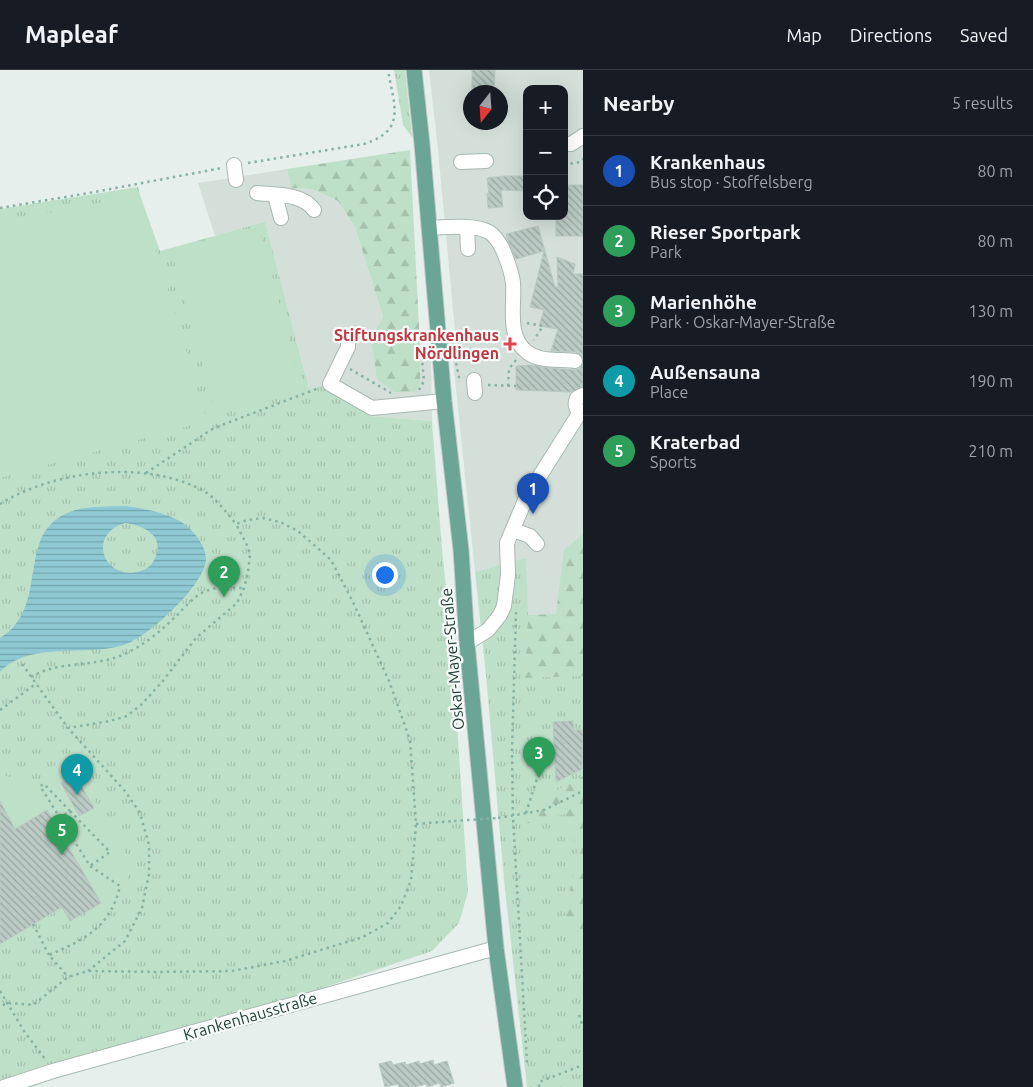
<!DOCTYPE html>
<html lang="en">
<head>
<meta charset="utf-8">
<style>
	body { margin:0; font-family:Ubuntu,sans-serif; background:#20242c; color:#f1f3f6 }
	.controls { position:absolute; right:15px; top:15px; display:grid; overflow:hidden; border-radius:10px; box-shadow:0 5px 20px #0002 }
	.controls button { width:45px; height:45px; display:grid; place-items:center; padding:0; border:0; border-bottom:1px solid #363941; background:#171b24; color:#f1f3f6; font:25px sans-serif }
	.compass { position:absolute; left:463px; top:15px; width:45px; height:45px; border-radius:50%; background:#171b24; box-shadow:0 5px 20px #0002; rotate:197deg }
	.you { position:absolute; left:384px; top:504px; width:18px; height:18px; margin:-12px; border:4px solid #fff; border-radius:50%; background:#1a73e8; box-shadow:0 0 0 8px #1a73e833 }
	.badge { display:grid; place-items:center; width:32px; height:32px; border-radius:50%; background:#0f766e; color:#fff; font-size:16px; font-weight:700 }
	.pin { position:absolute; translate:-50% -41px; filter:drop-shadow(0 1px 2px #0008) }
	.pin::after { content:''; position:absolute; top:26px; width:18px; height:15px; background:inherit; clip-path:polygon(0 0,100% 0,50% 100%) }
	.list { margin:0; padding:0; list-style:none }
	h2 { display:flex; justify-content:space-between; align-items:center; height:65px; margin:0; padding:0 20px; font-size:21px }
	h2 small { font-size:16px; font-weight:400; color:#9ea1a6 }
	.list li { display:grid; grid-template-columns:32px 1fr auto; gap:15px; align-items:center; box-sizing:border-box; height:70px; padding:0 20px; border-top:1px solid #363941 }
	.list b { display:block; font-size:19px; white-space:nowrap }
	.list p { margin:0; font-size:16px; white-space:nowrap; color:#9ea1a6 }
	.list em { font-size:16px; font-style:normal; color:#9ea1a6 }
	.icon { flex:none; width:28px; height:28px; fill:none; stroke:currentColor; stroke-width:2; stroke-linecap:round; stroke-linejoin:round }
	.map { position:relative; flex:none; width:583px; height:1017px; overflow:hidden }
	header { display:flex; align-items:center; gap:30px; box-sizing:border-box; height:70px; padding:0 25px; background:#171b24; border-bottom:1px solid #363941 }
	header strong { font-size:24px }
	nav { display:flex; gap:28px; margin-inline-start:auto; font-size:18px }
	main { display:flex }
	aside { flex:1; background:#171b24 }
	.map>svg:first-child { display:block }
	.built { fill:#d4dfda; fill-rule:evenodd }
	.grass { fill:url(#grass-tufts) }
	.forest { fill:url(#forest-firs) }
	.garden { fill:#bfe0c8 }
	.water { fill:url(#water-rules); fill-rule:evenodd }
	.building { fill:url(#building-back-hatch); stroke:#b8c9c2 }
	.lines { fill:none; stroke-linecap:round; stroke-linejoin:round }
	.minor-casing { stroke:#a8b8b2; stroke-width:16 }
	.major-casing { stroke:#c2cac8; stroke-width:17 }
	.path { stroke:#86b3a5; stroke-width:2.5; stroke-dasharray:2.5 4; stroke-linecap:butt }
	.minor { stroke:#fff; stroke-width:14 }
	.major { stroke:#6aa596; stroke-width:15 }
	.path-bridge { stroke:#86b3a5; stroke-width:2.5; stroke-dasharray:2.5 4; stroke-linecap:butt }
	.health-dot { fill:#e0444e; stroke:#f7fbf9; stroke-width:2 }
	.labels { text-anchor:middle; stroke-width:4.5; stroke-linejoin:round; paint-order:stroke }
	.health-label { font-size:16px; font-weight:bold; fill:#be3a42; stroke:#f7fbf9; text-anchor:end }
	.street-label { font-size:16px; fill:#24423a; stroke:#f7fbf9 }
</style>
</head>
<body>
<header>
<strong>Mapleaf</strong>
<nav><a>Map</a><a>Directions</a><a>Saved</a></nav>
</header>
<main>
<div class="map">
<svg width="583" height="1017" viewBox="0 0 583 1017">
	<defs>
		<pattern id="grass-tufts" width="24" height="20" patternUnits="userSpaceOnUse" patternTransform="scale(1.25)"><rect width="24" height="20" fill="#bfe0c8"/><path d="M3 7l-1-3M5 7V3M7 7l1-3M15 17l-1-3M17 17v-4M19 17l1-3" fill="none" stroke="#a4c1ad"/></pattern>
		<pattern id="forest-firs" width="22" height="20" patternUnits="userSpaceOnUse" patternTransform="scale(1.25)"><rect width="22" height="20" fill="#bfe0c8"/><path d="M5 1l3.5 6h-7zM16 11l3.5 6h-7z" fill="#a4c1ad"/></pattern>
		<pattern id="water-rules" width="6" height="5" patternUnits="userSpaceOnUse" patternTransform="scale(1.25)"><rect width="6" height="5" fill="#8ec9d4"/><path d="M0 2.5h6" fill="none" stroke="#74a5ad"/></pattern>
		<pattern id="building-back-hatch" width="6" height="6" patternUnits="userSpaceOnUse" patternTransform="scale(1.25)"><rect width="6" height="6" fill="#bbcac4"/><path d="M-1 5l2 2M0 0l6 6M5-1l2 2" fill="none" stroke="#98a6a0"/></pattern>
	</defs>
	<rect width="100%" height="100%" fill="#e6efeb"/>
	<path class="built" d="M 429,0 L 583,0 L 583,464 L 564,480 L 556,545 L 528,545 L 502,495 L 475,502 L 452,280 L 431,282 L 432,351 L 370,346 L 327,315 L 309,319 L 265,153 L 215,166 L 198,113 L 287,99 L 291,118 L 312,119 L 338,131 L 355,157 L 383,247 L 371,268 L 420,314 L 420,276 L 456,271 L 437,70 ZM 527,19 L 564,19 L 564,146 L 527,146 ZM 470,22 L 500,22 L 500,52 L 470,52 Z"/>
	<path class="grass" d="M 394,0 L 405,0 L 412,67 L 403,55 Z
		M 138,117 L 140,125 L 160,181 L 265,152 L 309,319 L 327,315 L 370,346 L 432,351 L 442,479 L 452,575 L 468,822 L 459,853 L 432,881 L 31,1017 L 0,1017 L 0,139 Z
		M 583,464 L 583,1017 L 527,1017 L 504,810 L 486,605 L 475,502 L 526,488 L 528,545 L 556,545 L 564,480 Z"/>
	<path class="forest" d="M 410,80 L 420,276 L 420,314 L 415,322 L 394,322 L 377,309 L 371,268 L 383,247 L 355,157 L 338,131 L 312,119 L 291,118 L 287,99 Z
		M 583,464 L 583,606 L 525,608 L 528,545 L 556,544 L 564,480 Z
		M 583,706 L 583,859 L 563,860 L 577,781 L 565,744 L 525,754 L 521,740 Z"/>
	<path class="garden" d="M 140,125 L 207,351 L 0,408 L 0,152 Z
		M 259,157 L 303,322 L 216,345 L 172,181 Z
		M 69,691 L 123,775 L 127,792 L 128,812 L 101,833 L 70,851 L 62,838 L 15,865 L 10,859 L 5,861 L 12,872 L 0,879 L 0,704 L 32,714 Z"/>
	<path class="water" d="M 126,436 C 146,439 170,443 187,456 C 196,464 205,476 206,488 C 206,514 153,561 131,572 C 94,590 32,568 0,602 L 0,568 C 50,538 16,467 65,444 C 83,435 106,437 126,436 ZM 125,453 C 147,456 167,468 153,492 C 149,498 143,501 137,502 C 103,509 87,464 125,453 Z"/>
	<path class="building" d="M 472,0 L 495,0 L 494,22 L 472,22 Z
		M 504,106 L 527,106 L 527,121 L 501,120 L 503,137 L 488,138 L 487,123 L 489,123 L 487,108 Z
		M 564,115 L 583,115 L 583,166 L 556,166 L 556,146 L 564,146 Z
		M 538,156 L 555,217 L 558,217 L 557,187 L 575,194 L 573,204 L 583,204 L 583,288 L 576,282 L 551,281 L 558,259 L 539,256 L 544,240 L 530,237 L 544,181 L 516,189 L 507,168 L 506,164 Z
		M 583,294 L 583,316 L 571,322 L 516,320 L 516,296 L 532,295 L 549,298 L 574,300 L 579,299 Z
		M 573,651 L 574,660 L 583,660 L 582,699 L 556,712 L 553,652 Z
		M 75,705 L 94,738 L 79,746 L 61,713 Z
		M 0,731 L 15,759 L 47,740 L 101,833 L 70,851 L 62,837 L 0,874 Z
		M 433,990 L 434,995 L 447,991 L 454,1013 L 441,1017 L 439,1013 L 428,1017 L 426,1014 L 415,1017 L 399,1017 L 398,1014 L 385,1017 L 379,994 L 391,991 L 393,995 L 405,992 L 406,995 L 419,991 L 420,994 Z"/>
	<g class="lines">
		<g class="minor-casing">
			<path id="minor" d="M 564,74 L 571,74 L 583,66
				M 461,92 L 486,91
				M 234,95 L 236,110
				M 257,123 C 275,125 303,123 314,140
				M 275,125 L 281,148
				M 467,157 L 468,179
				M 429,158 C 445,157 475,154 489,162 C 496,166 500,174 503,180 C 507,190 512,202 513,213 C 515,235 506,266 527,282 C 539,292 560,289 575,291
				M 348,270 L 348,277 L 330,314 L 372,338 L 444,331
				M 474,310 L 475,323
				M 583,325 L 577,328 C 574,335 576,341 583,343
				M 513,460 L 530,466 L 537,474
				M 467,573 L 488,560 L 500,545 L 504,536 L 508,505 L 507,473 L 526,428 L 580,342
				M 4,1017 L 53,1001 L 496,878"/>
		</g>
		<g class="major-casing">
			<path id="major" d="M 414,0 L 422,74 L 444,331 L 461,480 L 467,573 L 496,878 L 515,1017"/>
		</g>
		<path class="path" d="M 248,93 L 364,74 C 407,60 394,36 388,0
			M 564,95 L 580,92 L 583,89
			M 0,138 L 89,123 L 222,98
			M 527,253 L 543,256 L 534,270
			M 456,293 L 460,312
			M 350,299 L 391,323
			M 488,315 L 516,316
			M 508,316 L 509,299 L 516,290
			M 419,320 L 424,311 L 421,277 L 426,277
			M 146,403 L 214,358 L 319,318
			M 0,434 C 53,401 141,390 198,418 C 214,425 225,441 236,454 L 247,450 L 263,448 L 280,452 L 298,461 L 331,490 L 353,532 L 389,611 L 410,670 L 416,754 L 411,810 L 401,836 L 388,853 L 363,867 L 285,891 L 232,901 L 156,902 L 88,901 L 68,907 L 33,935 L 7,933 L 0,937
			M 516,542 L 512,681 L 513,747 L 527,993
			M 22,594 L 68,658
			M 31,607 C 57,591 92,597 120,586 C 140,578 159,563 174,548 C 184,539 193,526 206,521 C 218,516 232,518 244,518
			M 0,640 L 37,613
			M 70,741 L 110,782 L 90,796
			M 526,743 L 541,696
			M 498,748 L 544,740 L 583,721
			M 54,752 L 60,748 L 40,716 L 44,714 L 70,741 L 60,748 L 90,796 L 120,816 C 111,857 84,870 49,885 L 68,907
			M 416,754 L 454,751
			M 33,854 L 49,885
			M 88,901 L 125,871 L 142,838 L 149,804 L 149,775 L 140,743 L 125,721 L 68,658 L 110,651 L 127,646 L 141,635 L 162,612 L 196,568 L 237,533 L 244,518 L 248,502 L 250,484 L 246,473 L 236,454
			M 0,921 L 24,961 L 45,989
			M 579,945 L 583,957
			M 539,1017 L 539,1012 L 583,995"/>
		<use href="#minor" class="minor"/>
		<use href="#major" class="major"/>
		<path class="path-bridge" d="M 454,751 L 498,748"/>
	</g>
	<path class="health-dot" d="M507.5 266.5h5v5h5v5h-5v5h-5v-5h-5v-5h5z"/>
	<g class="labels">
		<g class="health-label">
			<text x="499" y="271">Stiftungskrankenhaus<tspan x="499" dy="18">Nördlingen</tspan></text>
		</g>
		<g class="street-label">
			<text transform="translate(452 589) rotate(-95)" y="6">Oskar-Mayer-Straße</text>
			<text transform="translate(250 946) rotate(-16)" y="6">Krankenhausstraße</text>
		</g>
	</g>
</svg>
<div class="controls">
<button>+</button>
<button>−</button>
<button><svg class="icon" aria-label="locate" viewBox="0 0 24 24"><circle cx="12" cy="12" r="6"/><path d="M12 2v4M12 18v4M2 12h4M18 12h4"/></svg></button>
</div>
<svg class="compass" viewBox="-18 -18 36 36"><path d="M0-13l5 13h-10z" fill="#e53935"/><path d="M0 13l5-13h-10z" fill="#9ea1a6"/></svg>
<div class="you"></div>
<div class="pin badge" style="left:533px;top:444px;background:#1a4fb4">1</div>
<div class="pin badge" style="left:224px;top:527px;background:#2e9e5b">2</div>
<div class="pin badge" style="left:539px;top:708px;background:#2e9e5b">3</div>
<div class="pin badge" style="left:77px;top:725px;background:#0f9aa8">4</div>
<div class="pin badge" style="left:62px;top:785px;background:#2e9e5b">5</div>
</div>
<aside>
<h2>Nearby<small>5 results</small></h2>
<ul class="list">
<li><span class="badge" style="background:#1a4fb4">1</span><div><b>Krankenhaus</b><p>Bus stop · Stoffelsberg</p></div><em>80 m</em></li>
<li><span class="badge" style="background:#2e9e5b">2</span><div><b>Rieser Sportpark</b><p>Park</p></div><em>80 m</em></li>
<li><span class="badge" style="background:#2e9e5b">3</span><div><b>Marienhöhe</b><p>Park · Oskar-Mayer-Straße</p></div><em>130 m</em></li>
<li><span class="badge" style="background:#0f9aa8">4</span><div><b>Außensauna</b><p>Place</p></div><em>190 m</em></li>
<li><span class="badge" style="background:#2e9e5b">5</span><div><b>Kraterbad</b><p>Sports</p></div><em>210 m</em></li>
</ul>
</aside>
</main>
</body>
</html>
